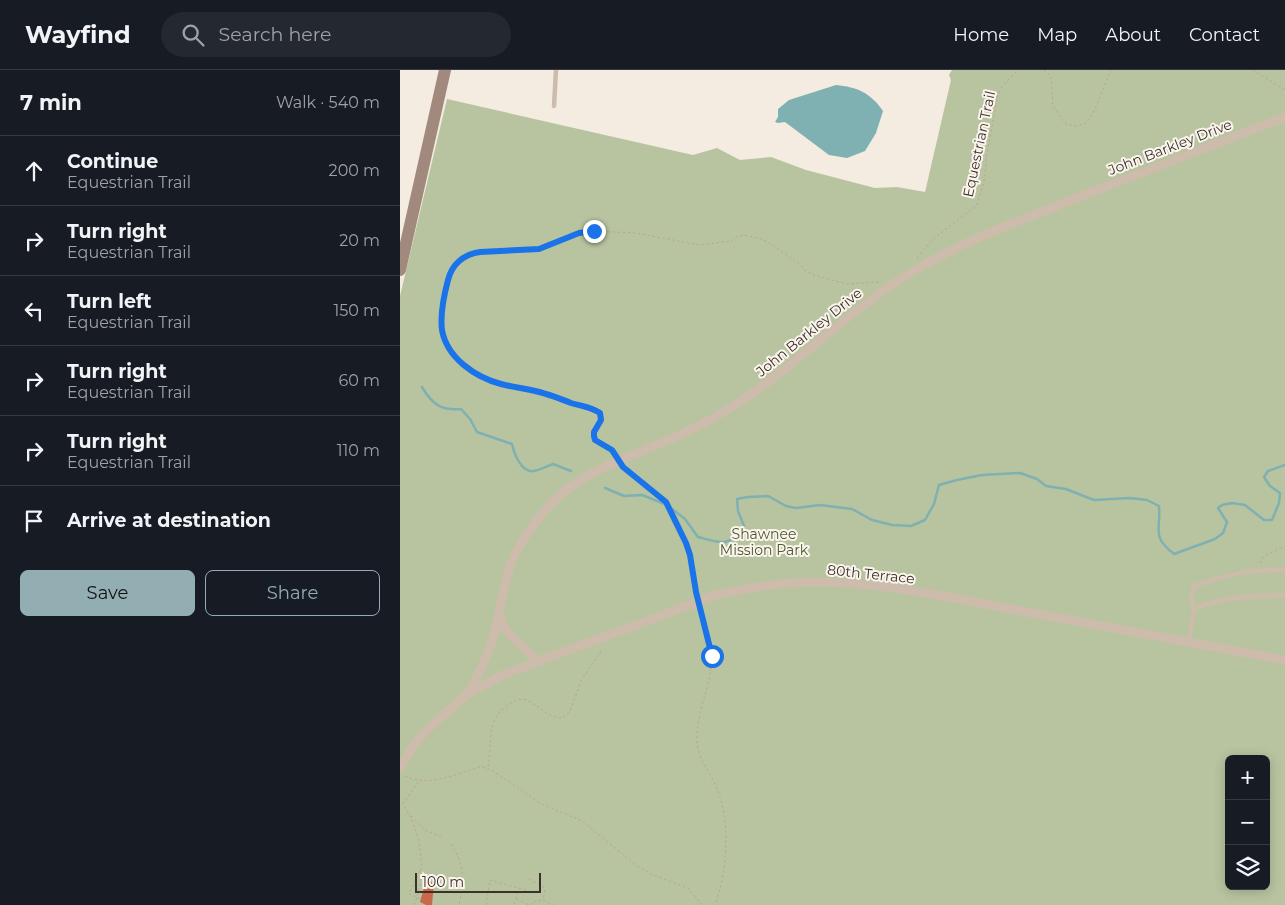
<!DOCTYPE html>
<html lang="en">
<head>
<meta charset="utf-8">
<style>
	body { margin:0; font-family:Montserrat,sans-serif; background:#242831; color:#f1f3f6 }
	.controls { position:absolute; right:15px; bottom:15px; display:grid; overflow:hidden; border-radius:8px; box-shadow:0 2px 12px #0003 }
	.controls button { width:45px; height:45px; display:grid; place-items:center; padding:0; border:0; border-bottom:1px solid #363941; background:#171b24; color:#f1f3f6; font:25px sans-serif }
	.scale { position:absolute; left:15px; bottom:12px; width:126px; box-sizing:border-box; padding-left:5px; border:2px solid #3b302b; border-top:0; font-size:14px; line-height:18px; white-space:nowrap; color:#3b302b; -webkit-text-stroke:4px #fbf5ee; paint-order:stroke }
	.stop { position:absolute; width:15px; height:15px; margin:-11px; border:4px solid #1a73e8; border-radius:50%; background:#fff }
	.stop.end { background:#1a73e8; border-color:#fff; box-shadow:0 1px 5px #0008 }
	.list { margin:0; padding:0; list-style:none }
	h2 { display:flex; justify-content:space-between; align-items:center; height:65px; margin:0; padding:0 20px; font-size:21px }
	h2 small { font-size:16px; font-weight:400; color:#9ea1a6 }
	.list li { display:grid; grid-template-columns:32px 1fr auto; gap:15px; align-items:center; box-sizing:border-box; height:70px; padding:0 20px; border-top:1px solid #363941 }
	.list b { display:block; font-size:19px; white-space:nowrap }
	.list p { margin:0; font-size:16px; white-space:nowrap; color:#9ea1a6 }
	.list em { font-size:16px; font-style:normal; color:#9ea1a6 }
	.actions { display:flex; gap:10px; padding:15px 20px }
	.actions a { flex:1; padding:11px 0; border:1px solid #92aeb2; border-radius:8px; text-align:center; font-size:18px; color:#92aeb2 }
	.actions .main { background:#92aeb2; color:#111 }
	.icon { flex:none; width:28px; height:28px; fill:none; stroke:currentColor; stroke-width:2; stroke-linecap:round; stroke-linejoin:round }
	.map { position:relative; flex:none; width:885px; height:835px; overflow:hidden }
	header { display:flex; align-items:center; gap:30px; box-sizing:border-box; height:70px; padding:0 25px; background:#171b24; border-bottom:1px solid #363941 }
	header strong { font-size:24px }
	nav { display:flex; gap:28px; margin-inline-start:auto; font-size:18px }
	.search { width:350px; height:45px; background:#242831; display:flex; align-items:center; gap:12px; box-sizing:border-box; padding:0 18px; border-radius:28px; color:#9ea1a6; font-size:19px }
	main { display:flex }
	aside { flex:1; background:#171b24 }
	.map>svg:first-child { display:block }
	.green { fill:#b8c4a0; fill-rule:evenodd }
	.water { fill:#7fb0b2 }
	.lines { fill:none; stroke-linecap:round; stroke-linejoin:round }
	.stream { stroke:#7fb0b2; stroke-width:2.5 }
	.building { fill:#c8694b }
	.path { stroke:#b9a596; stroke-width:1; stroke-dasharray:2.5 2.5; stroke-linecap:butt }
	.service { stroke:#cdbbac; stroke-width:4.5 }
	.minor { stroke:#cdbbac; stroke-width:9 }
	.secondary { stroke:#a18a7d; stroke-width:12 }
	.route { stroke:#1a73e8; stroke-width:6 }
	.labels { text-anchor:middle; stroke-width:4; stroke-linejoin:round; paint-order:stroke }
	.street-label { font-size:14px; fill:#3b302b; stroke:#fbf5ee }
	.park-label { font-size:14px; fill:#4a5a2e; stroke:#fbf5ee }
</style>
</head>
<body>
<header>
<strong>Wayfind</strong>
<div class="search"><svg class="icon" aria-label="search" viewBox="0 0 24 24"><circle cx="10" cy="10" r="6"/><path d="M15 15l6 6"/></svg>Search here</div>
<nav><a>Home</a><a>Map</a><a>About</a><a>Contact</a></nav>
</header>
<main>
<aside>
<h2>7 min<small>Walk · 540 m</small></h2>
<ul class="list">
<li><svg class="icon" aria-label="ahead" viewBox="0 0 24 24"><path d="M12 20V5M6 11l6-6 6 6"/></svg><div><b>Continue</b><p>Equestrian Trail</p></div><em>200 m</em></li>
<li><svg class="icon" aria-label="right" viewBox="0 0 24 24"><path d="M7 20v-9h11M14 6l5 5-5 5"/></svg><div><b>Turn right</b><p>Equestrian Trail</p></div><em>20 m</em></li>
<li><svg class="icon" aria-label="left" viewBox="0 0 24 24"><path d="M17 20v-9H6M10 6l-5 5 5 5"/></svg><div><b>Turn left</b><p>Equestrian Trail</p></div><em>150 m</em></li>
<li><svg class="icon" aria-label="right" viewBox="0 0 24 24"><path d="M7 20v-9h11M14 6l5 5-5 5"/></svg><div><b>Turn right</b><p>Equestrian Trail</p></div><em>60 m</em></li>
<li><svg class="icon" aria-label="right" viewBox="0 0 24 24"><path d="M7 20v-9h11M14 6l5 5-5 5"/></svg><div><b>Turn right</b><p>Equestrian Trail</p></div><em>110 m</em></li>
<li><svg class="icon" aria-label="arrive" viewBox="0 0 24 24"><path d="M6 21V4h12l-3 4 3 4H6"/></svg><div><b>Arrive at destination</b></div></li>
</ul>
<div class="actions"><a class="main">Save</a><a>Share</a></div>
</aside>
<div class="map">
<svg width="885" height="835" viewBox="0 0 885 835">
	<rect width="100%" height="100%" fill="#f4ebe1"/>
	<path class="green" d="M 552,0 L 885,0 L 885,835 L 0,835 L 0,226 L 47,29 L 293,85 L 317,78 L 340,90 L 371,87 L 406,100 L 475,118 L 497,117 L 525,122 L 551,10 L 549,5 ZM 829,689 L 866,689 L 866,816 L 829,816 Z"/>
	<path class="water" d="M 436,15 C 457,17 471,23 483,41 L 476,63 L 465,81 L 447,88 L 429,85 L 385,52 L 378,53 L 375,52 L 378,47 L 378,39 L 389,30 Z"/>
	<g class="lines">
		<path class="stream" d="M 22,317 C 32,334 41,341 61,339 L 70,349 L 77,362 L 112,374 C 114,383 121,403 134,401 C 137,401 148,396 153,394 L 171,401
			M 205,418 L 224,426 L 242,425 L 267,435 L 285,449 L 298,467 C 320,473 330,478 344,456 L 338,441 L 337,429 L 348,427 L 368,426 L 386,436 L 396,438 L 420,435 L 452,439 L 472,450 L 492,455 L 511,456 L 525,450 L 534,434 L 539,415 L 557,410 L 582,405 L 620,403 L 637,409 L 646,416 L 666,419 L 694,430 L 730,428 L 747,430 L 759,436 C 761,461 751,466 774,484 L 815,469 L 823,463 L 827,452 L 818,438 L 822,435 L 832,433 L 845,435 L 864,450 L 872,450 L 879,433 L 880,423 L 870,416 L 864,407 L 868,401 L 885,395"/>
	</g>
	<path class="building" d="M 26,810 L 34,813 L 32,835 L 26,835 L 20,832 Z"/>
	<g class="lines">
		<path class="path" d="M 644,0 L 651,6 L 653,36 L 666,54 L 675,56 L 685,54 L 693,44 L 711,0
			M 853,0 L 885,20
			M 517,188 L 533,169 L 577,135 L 584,112 L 587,85 L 597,28 L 602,16 L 618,0
			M 214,382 C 208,376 190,371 195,361 C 197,357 199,354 201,350 L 200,343 C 191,337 181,336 171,333 C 163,330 154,326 146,324 C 131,319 116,318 101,314 C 75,307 47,288 42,260 C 40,244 44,225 48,210 C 52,194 64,184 80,182 L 139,179 L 179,163 L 194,161 L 236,163 L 299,175 L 331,171 L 337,167 L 344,165 L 362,169 L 369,173 L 400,194 L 404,200 L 414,205 L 447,214 L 479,212
			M 224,398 L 266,432 L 290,485 L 297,523
			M 860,493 L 864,486 L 885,476
			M 301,539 C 305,554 313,572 312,588 C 311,617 295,644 297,674 C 299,691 311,703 317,719 C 331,752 327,802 315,835
			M 88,697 C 93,671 84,647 113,632 C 118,629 123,628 128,631 C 141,637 148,648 163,648 L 170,641 L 182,609 L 200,583 L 201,578
			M 5,706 C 29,717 54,705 79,697 L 83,697 L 93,701 L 140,733 L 182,751 L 237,796 L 253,805 L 288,818 L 302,835
			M 11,746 L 25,760 L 43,768
			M 51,774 C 65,795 64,812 59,835
			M 20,801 L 9,824 L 21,829
			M 129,809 C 134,813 141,814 145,819 L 143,830 L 153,835
			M 117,829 L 129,835
			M 114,834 L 119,819
			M 14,835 C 27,802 22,763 3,734 L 18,712
			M 86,835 L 90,810 L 129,821
			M 130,835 L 136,831 L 142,830"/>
		<path class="service" d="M 154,36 L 156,0
			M 794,539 C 826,526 851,526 885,525
			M 789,572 L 794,539 L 791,527 L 794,516 C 827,505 850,498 885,500"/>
		<path class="minor" d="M 99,544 C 107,571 122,572 137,591
			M 69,623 C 78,604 88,586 94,565 C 100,544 102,520 109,499 C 116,479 128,461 141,445 C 173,404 220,391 266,371 C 287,362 307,352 327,340 C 393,300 445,242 512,202 C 563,171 619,151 674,129 C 745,102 815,74 885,47
			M 0,698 L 13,676 L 25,662 L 41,647 L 69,623 L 105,604 L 316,525 C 346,518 378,513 409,512 C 483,511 556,529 627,542 C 713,558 799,574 885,590"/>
		<path class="secondary" d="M 0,200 L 45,0"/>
	</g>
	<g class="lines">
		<path class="route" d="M 194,161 L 179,163 L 139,179 L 80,182 C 64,184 52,194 48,210 C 44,225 40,244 42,260 C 47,288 75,307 101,314 C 116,318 131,319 146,324 C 154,326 163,330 171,333 C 181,336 191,337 200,343 L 201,350 L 194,362 L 194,366 L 195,370 L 212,380 L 223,397 L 266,432 L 286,473 L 290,485 L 296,522 L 312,586"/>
	</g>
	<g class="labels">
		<g class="street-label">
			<text transform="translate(579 74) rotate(-78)" y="5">Equestrian Trail</text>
			<text transform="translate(770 77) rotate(-21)" y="5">John Barkley Drive</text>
			<text transform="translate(409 262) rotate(-39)" y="5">John Barkley Drive</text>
			<text transform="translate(471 504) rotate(6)" y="5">80th Terrace</text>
		</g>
		<g class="park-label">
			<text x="364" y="469">Shawnee<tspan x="364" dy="16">Mission Park</tspan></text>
		</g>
	</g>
</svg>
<div class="controls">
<button>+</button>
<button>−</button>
<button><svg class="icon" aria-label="layers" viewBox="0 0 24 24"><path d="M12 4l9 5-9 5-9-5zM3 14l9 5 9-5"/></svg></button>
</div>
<div class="scale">100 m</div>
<div class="stop" style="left:312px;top:586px"></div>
<div class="stop end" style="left:194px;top:161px"></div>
</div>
</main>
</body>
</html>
